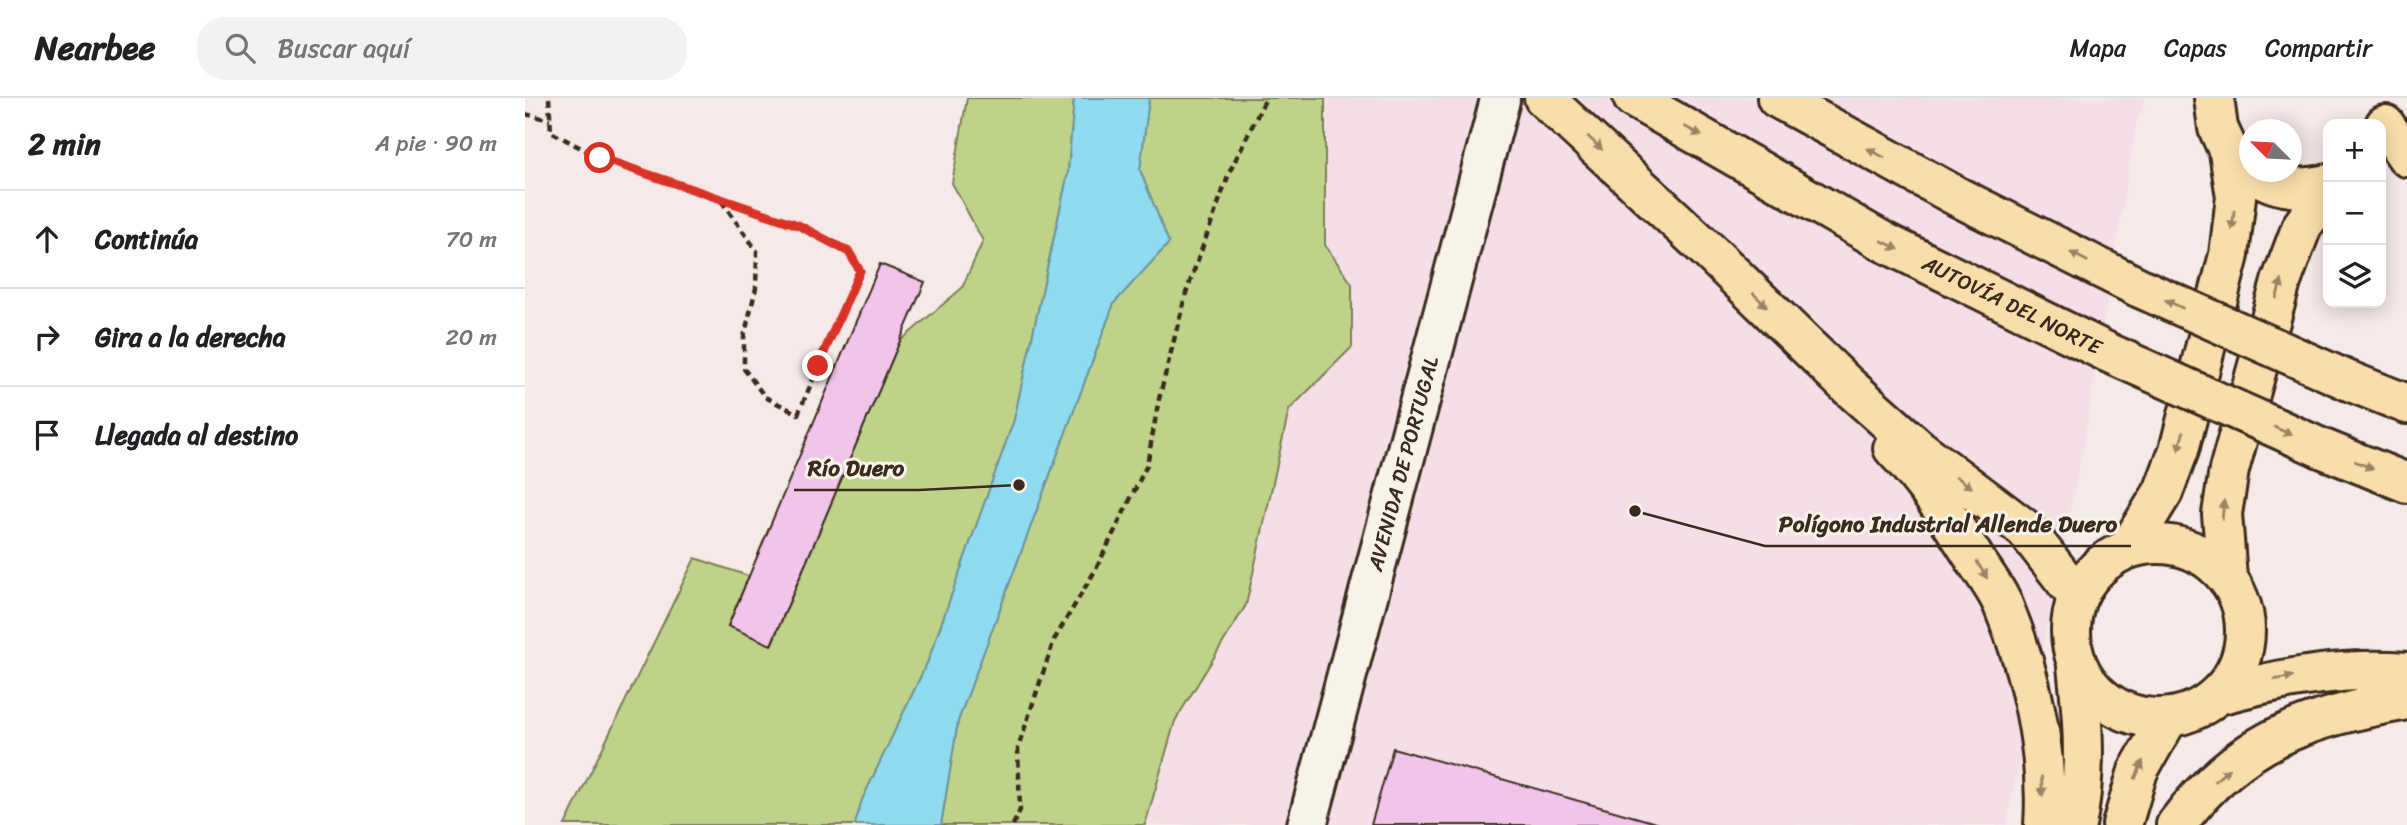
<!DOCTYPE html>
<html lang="es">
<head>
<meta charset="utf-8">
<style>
	body { margin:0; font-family:Sriracha,sans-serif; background:#f2f2f2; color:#202124 }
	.controls { position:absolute; right:21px; top:21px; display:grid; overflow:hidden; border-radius:14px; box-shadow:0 4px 18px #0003 }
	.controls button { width:63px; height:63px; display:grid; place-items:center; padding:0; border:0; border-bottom:2px solid #e0e0e0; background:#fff; color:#202124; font:35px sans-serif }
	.compass { position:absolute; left:1714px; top:21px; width:63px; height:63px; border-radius:50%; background:#fff; box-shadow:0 4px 18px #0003; rotate:294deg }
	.stop { position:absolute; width:21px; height:21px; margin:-16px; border:5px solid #d93025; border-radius:50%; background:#fff }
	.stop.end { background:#d93025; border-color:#fff; box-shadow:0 2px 7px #0008 }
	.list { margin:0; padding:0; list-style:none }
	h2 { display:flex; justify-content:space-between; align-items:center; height:91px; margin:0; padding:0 28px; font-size:30px }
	h2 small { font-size:23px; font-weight:400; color:#757577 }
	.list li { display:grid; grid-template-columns:46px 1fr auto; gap:21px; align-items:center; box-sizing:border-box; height:98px; padding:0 28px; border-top:2px solid #e0e0e0 }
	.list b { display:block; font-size:26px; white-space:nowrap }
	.list em { font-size:23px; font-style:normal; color:#757577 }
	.icon { flex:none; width:38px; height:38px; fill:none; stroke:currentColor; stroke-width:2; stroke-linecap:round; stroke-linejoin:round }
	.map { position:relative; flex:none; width:1882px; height:727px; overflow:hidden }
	header { display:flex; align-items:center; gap:42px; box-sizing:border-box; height:98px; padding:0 35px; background:#fff; border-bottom:2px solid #e0e0e0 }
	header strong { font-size:33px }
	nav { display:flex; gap:38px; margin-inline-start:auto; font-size:24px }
	.search { width:490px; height:63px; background:#f2f2f2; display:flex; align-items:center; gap:18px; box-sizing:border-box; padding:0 24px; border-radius:28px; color:#757577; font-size:26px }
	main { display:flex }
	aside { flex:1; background:#fff }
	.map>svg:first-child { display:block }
	.built { fill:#f4dfe8 }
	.green { fill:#bed389; stroke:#7c7e54; stroke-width:2 }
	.water { fill:#8fdbf0; stroke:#6d949c; stroke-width:2 }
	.building { fill:#f1c4e9; stroke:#3b2a1e; stroke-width:2 }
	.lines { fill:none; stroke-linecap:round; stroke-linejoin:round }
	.minor-casing { stroke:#3b2a1e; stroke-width:44 }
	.highway-casing { stroke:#3b2a1e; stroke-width:44 }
	.path { stroke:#3b2a1e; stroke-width:4.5; stroke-dasharray:7 5; stroke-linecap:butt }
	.minor { stroke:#f7f3e8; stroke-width:38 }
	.highway { stroke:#f9deab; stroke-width:38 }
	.highway-bridge-casing { stroke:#3b2a1e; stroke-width:44; stroke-linecap:butt }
	.highway-bridge { stroke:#f9deab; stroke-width:38 }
	.oneway { fill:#9a8464 }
	.route { stroke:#d93025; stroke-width:9 }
	.labels { text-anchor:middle; stroke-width:6; stroke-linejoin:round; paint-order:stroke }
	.street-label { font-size:21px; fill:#3b2a1e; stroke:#f7f3e8 }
	.leader { fill:none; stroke:#3b2a1e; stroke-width:2.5 }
	.callout-dot { fill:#3b2a1e; stroke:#f7f3e8; stroke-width:2.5 }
	.callout-label { font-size:23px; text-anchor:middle; font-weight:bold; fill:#3b2a1e; stroke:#f7f3e8; stroke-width:6; stroke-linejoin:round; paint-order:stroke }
</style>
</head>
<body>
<header>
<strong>Nearbee</strong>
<div class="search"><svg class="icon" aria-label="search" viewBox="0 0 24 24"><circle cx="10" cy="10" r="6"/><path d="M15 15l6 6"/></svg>Buscar aquí</div>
<nav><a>Mapa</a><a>Capas</a><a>Compartir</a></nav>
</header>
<main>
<aside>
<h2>2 min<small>A pie · 90 m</small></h2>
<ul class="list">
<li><svg class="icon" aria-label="ahead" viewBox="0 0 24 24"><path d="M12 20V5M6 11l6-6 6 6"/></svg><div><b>Continúa</b></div><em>70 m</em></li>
<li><svg class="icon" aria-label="right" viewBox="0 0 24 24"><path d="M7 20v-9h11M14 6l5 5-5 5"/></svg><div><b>Gira a la derecha</b></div><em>20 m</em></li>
<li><svg class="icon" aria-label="arrive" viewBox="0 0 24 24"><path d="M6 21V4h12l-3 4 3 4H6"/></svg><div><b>Llegada al destino</b></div></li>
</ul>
</aside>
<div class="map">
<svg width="1882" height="727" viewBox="0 0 1882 727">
	<rect width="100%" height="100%" fill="#f6eae8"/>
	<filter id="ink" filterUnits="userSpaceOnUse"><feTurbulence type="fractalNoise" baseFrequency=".0143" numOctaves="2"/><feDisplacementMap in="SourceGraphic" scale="14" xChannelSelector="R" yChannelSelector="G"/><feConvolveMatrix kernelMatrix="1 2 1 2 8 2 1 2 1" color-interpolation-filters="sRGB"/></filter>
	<g filter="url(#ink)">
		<path class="built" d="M 796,0 L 1621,0 L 1611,27 L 1558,351 L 1481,727 L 583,727 Z"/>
		<path class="green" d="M 442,0 L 549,0 L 543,75 L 489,322 L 403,563 L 337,702 L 330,727 L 40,727 L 170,460 L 224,478 L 203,528 L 247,546 L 374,244 L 437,190 L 458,143 L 427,85 Z
			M 624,0 L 800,0 L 800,147 L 827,186 L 827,249 L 764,312 L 721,507 L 650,623 L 620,727 L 416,727 L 433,623 L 589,205 L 644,145 L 615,72 Z"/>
		<path class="water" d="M 549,0 L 624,0 L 615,72 L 644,145 L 589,205 L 433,623 L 416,727 L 330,727 L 337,702 L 403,563 L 489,322 L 543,75 Z"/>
		<path class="building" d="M 355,166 L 400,184 L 246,547 L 203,528 Z
			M 868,650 L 1138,727 L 846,727 Z"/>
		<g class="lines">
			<g class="minor-casing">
				<g id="minor">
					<path id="s1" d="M 782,727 L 975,2"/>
				</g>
			</g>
			<g class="highway-casing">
				<g id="highway">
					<path d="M 1019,0 L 1186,155 L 1322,287 L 1394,351 L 1500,431 L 1552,498"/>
					<path id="s2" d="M 1108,0 L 1359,144 L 1584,255"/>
					<path d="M 1252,0 L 1433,99 L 1615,190"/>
					<path d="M 1860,27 L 1882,59"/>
					<path d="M 1704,54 C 1736,85 1759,96 1803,86"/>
					<path d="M 1824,283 L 1882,306"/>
					<path d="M 1368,350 C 1401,384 1428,426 1453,466 C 1462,479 1472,493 1478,507 C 1506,574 1524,655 1519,727"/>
					<path d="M 1796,350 L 1882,385"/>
					<circle cx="1633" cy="533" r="87"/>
					<path d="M 1604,449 L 1638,394 L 1654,352 L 1704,157 L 1711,99 L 1704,54 L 1693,30 L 1689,0"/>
					<path d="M 1702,480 L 1697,416 L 1704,372 L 1756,184 L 1777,128 L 1803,93"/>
					<path d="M 1693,597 C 1756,580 1816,569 1882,574"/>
					<path d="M 1551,727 C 1562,674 1558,622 1552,568"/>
					<path d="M 1597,727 L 1613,673 L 1642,622"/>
					<path d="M 1651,727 C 1715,641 1781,620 1882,602"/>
				</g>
			</g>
			<path class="path" d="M 24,0 L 26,34 L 75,60 L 273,127 L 324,154 L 335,173 L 273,316 L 240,299 L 219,271 L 219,239 L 231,190 L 232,153 L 195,101
				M 0,16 L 25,22
				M 488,727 L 495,712 L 493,650 L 529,542 L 571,471 L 622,367 L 634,301 L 661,195 L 705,73 L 741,0"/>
			<use href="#minor" class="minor"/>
			<use href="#highway" class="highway"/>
			<g class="highway-bridge-casing">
				<path id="highway-bridge" d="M 1615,190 L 1824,283
					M 1584,255 L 1796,350"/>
			</g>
			<use href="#highway-bridge" class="highway-bridge"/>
		</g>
		<defs><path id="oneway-solid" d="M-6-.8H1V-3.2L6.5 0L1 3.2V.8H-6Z" transform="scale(1.75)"/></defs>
		<g class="oneway">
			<use href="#oneway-solid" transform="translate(1168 33) rotate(29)"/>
			<use href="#oneway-solid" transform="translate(1070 45) rotate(43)"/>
			<use href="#oneway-solid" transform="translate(1351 55) rotate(-152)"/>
			<use href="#oneway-solid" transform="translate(1708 122) rotate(97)"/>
			<use href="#oneway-solid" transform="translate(1365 147) rotate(27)"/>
			<use href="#oneway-solid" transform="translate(1554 159) rotate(-153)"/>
			<use href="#oneway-solid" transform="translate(1754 191) rotate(-74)"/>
			<use href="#oneway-solid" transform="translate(1235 202) rotate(44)"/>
			<use href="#oneway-solid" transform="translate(1649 206) rotate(-155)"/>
			<use href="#oneway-solid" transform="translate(1758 333) rotate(24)"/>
			<use href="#oneway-solid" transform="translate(1656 343) rotate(105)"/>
			<use href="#oneway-solid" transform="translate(1839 367) rotate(22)"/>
			<use href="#oneway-solid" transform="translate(1439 384) rotate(36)"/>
			<use href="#oneway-solid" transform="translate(1698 412) rotate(-85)"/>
			<use href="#oneway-solid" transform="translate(1457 472) rotate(58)"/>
			<use href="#oneway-solid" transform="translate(1759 580) rotate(-10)"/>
			<use href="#oneway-solid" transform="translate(1614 672) rotate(-66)"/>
			<use href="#oneway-solid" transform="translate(1697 677) rotate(-41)"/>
			<use href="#oneway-solid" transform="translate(1517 688) rotate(87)"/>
		</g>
	</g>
	<g class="lines" filter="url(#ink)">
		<path class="route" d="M 75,60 L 273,127 L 324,154 L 335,173 L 293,268"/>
	</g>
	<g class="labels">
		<g class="street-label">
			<text dy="7" stroke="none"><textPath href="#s2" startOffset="432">AUTOVÍA DEL NORTE</textPath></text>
			<text dy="7" stroke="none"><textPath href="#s1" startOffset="374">AVENIDA DE PORTUGAL</textPath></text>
		</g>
	</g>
	<path class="leader" d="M494 387L394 392H269M1110 413L1240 448H1606"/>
	<g class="callout-dot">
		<circle cx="494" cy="387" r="7"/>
		<circle cx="1110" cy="413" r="7"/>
	</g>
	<g class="callout-label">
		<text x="331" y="378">Río Duero</text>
		<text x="1423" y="434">Polígono Industrial Allende Duero</text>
	</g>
</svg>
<div class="controls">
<button>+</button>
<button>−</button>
<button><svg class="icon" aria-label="layers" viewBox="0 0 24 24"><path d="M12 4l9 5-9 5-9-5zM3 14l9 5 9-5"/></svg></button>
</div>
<svg class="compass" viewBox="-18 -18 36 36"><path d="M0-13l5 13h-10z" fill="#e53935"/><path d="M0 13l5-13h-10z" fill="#757577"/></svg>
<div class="stop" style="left:75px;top:60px"></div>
<div class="stop end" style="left:293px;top:268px"></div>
</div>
</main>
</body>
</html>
